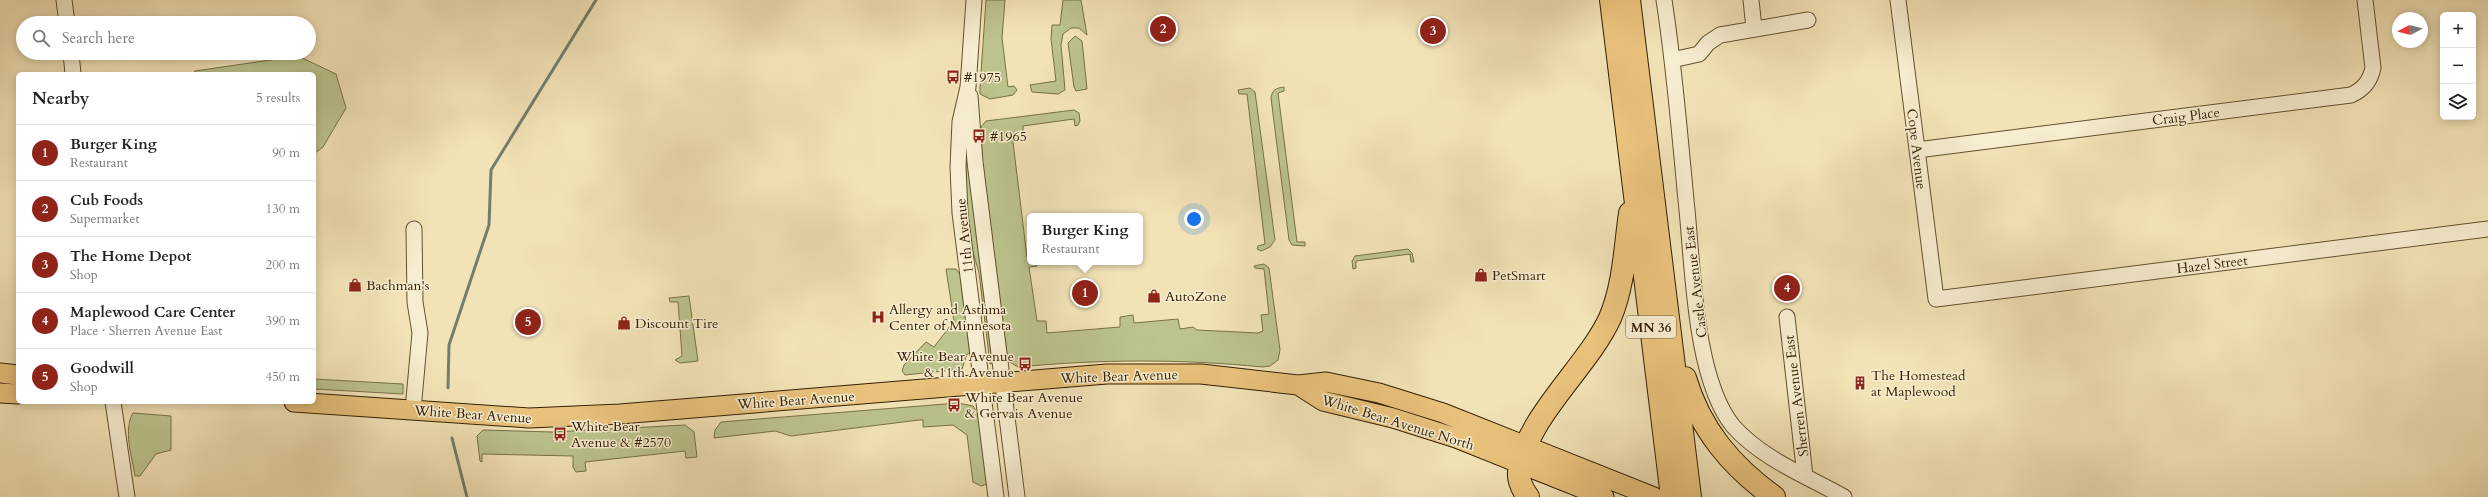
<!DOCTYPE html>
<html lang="en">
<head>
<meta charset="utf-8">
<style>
	body { margin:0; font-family:Cardo,serif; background:#f2f2f2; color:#222 }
	.controls { position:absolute; right:12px; top:12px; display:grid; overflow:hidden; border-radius:6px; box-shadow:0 2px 10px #0003 }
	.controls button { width:36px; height:36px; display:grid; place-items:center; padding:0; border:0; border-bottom:1px solid #e0e0e0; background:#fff; color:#222; font:20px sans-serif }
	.compass { position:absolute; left:2392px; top:12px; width:36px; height:36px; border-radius:50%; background:#fff; box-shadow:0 2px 10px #0003; rotate:263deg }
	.you { position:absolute; left:1194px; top:219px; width:14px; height:14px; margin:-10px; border:3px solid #fff; border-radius:50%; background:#1a73e8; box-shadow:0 0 0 6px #1a73e833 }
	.badge { display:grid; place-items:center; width:26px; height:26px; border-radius:50%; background:#8f2418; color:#fff; font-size:13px; font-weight:700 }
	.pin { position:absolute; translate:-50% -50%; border:2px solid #fff; box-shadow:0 1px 4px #0006 }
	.popup { position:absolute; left:1027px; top:213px; width:116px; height:52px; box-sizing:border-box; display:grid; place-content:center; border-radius:6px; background:#fff; filter:drop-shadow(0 1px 3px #0005); font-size:13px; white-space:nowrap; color:#767676 }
	.popup b { font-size:15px; color:#222 }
	.popup::after { content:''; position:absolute; left:50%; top:100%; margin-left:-8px; border:8px solid transparent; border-top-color:#fff }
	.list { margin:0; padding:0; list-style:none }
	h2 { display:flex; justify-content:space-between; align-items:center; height:52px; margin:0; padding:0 16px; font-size:17px }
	h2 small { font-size:13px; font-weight:400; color:#767676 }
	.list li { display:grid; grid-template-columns:26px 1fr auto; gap:12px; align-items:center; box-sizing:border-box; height:56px; padding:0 16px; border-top:1px solid #e0e0e0 }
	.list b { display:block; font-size:15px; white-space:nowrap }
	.list p { margin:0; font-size:13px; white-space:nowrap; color:#767676 }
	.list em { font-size:13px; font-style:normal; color:#767676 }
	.icon { flex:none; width:22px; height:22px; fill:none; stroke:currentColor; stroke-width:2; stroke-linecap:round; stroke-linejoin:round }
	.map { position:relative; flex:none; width:2488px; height:497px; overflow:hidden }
	.search { position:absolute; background:#fff; box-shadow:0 2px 10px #0003; left:16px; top:16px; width:300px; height:44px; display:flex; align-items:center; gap:10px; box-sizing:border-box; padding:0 14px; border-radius:22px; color:#767676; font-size:15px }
	.panel { position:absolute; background:#fff; box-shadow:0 2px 10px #0003; left:16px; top:72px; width:300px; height:332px; border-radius:6px }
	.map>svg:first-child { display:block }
	.green { fill:#bcc38d; stroke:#787146 }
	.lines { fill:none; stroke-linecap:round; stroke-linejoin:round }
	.stream { stroke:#727e6d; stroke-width:3 }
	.minor-casing { stroke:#64502e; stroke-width:17 }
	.major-casing { stroke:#341f00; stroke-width:21 }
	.highway-casing { stroke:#341f00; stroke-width:24 }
	.minor { stroke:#f7edd0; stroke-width:15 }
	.major { stroke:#e9c27c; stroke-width:19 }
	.highway { stroke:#e9c27c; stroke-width:22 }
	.labels { text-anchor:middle; stroke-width:3; stroke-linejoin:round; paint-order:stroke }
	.shield { fill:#f7edd0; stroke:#6e5d3e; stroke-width:1 }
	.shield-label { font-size:13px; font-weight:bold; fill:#341f00 }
	.poi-label { font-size:14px; fill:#341f00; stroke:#f7edd0; text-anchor:start }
	.street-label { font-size:14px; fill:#341f00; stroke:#f7edd0 }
</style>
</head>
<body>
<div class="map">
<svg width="2488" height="497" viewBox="0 0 2488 497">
	<rect width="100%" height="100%" fill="#f2e3b7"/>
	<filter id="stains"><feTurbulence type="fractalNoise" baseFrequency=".005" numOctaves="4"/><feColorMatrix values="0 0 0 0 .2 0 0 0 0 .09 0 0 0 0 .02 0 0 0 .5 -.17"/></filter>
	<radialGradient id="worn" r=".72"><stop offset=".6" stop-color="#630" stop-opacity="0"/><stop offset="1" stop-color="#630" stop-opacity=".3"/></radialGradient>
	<path class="green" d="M 986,0 L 1005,0 L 1002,38 L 1008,87 L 1014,86 L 1017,90 L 1013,95 L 990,99 L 980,94 L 980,87 Z
		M 1063,0 L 1081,0 L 1087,35 L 1079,28 L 1071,28 L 1063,34 L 1061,45 L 1065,90 L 1058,94 L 1032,92 L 1030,85 L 1056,81 L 1051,39 L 1052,25 L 1060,25 Z
		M 1075,36 L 1082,41 L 1087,89 L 1076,91 L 1074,87 L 1068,43 Z
		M 298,56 L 336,74 L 346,108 L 323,147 L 314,154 L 314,74 L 193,74 L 195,71 Z
		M 1284,87 L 1284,91 L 1278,93 L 1297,242 L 1305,242 L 1305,246 L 1292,245 L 1289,240 L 1271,98 C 1272,90 1276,88 1284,87 Z
		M 1250,88 L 1255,92 L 1275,240 L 1270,247 L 1261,251 L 1257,249 L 1258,246 L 1265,244 L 1247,94 L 1239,94 L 1238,90 Z
		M 1074,110 L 1079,113 L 1080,121 L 1078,125 L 1075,126 L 1074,119 L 1023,126 L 1023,132 L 1012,134 L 1027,257 L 1030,258 L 1030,262 L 1036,262 L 1037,266 L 1029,267 L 1037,321 L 1046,321 L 1047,333 L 1120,327 L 1120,317 L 1133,315 L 1134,323 L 1178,319 L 1180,329 L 1193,327 L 1197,330 L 1258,333 L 1263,331 L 1261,315 L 1269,314 L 1264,269 L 1255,268 L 1254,266 L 1264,264 L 1269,268 L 1280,350 L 1278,360 L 1270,366 L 1263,367 C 1181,359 1101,359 1018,367 L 1008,361 L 982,170 L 981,127 L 986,121 Z
		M 965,152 L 967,152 L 993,363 L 990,364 L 979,273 L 969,238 L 966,213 Z
		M 1408,249 L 1412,253 L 1414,262 L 1411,262 L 1410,254 L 1356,261 L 1356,268 L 1353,269 L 1352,261 L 1355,256 Z
		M 946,269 L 956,269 L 960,274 L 970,353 L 967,354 L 962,369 L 905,375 L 902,371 L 904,365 L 926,342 L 934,347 L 954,321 Z
		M 689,296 L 698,361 L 680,363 L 675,360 L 682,356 L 678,302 L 670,302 L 669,298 Z
		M 314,379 L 403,384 L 403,394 L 314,389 Z
		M 958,403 L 973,406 L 978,414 L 987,484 L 981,486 L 973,482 L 967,435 L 953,425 L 923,427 L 923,420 L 919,420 L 791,436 L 775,431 L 714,438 L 715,430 L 721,422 Z
		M 133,413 L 171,416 L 171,450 L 156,454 L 140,476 L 135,476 C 132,457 123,430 133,413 Z
		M 685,425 L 694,432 L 697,457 L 686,458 L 685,451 L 585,462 L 586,471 L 576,472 L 573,467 L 573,456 L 482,454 L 482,462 L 480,461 L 477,436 L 483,430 L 552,432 Z"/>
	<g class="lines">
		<path class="stream" d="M 448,388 L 449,345 L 489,225 L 491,170 L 596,0
			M 452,438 L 467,497"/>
		<g class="minor-casing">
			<path id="minor" d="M 64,0 L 67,23
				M 974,0 L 968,87 L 960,122 L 958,167 L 960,213 L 996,497
				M 1664,0 C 1675,70 1680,140 1687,210 C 1693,270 1695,379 1733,426 C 1762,459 1807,476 1844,497
				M 1751,0 L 1754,28
				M 1898,0 L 1936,299 L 2488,229
				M 71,53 L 73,74
				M 1672,60 L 1699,54 L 1708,43 L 1720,35 L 1808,20
				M 970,96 L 975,162 L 1017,497
				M 1917,150 L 2351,95 C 2364,89 2370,81 2373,68 L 2365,0
				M 1787,317 L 1805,476
				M 113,402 L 127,497
				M 413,410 L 420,333 L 415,302 L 414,229"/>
		</g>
		<g class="major-casing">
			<path id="major" d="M 0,373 L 18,375
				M 1298,385 L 1323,401 L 1393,418 L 1456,438 L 1604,497
				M 0,393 L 18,394
				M 294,402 L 529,418 L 620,414 L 1107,374 L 1201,374 L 1298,385 L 1326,382 L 1379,393 L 1443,413 L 1654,497"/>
		</g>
		<g class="highway-casing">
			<path id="highway" d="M 1611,0 L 1672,497
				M 1629,0 L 1690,497
				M 1685,378 C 1700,429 1731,466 1774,497
				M 1528,497 C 1523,490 1518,481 1519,472 C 1525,418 1587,368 1610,318 C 1624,285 1625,248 1630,213"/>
		</g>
		<use href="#minor" class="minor"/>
		<use href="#major" class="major"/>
		<use href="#highway" class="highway"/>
	</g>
	<defs>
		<g id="bus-bare" transform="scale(1.08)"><path d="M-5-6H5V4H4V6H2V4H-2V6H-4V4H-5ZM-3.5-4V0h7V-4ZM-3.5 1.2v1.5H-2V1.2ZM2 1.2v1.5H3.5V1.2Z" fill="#8f2418" stroke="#f7edd0" stroke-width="2.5" paint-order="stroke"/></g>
		<g id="shop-bare" transform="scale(1.08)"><path d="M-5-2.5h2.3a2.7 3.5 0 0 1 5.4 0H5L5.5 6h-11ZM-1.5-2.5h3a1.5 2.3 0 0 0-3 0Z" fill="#8f2418" stroke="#f7edd0" stroke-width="2.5" paint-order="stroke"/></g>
		<g id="hospital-bare" transform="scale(1.08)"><path d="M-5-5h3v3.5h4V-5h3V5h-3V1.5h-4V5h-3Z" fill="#8f2418" stroke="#f7edd0" stroke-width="2.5" paint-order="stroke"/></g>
		<g id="building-bare" transform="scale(1.08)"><path d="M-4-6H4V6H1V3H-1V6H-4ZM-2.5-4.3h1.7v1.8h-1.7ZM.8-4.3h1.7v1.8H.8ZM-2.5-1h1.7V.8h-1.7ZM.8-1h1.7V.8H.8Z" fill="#8f2418" stroke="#f7edd0" stroke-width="2.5" paint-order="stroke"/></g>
	</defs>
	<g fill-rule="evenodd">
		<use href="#bus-bare" x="953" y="77"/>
		<use href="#bus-bare" x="979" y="136"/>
		<use href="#shop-bare" x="1481" y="275"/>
		<use href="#shop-bare" x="355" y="285"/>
		<use href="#shop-bare" x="1154" y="296"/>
		<use href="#hospital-bare" x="878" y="317"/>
		<use href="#shop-bare" x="624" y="323"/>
		<use href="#bus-bare" x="1025" y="364"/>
		<use href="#building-bare" x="1860" y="383"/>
		<use href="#bus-bare" x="954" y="405"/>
		<use href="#bus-bare" x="560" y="434"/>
	</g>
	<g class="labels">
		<rect class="shield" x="1626" y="316" width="50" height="22" rx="3"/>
		<g class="shield-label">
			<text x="1651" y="332">MN 36</text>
		</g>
		<g class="poi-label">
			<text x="964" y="82">#1975</text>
			<text x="990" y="141">#1965</text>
			<text x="1492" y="280">PetSmart</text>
			<text x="366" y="290">Bachman's</text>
			<text x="1165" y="301">AutoZone</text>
			<text x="889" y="314">Allergy and Asthma<tspan x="889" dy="16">Center of Minnesota</tspan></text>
			<text x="635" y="328">Discount Tire</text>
			<text x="1014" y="361" text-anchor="end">White Bear Avenue<tspan x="1014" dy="16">&amp; 11th Avenue</tspan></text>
			<text x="1871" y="380">The Homestead<tspan x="1871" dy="16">at Maplewood</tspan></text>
			<text x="965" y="402">White Bear Avenue<tspan x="965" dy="16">&amp; Gervais Avenue</tspan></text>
			<text x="571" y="431">White Bear<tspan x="571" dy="16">Avenue &amp; #2570</tspan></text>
		</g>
		<g class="street-label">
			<text transform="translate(2186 116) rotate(-7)" y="5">Craig Place</text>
			<text transform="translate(1917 149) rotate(83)" y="5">Cope Avenue</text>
			<text transform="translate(964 236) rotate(-96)" y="5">11th Avenue</text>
			<text transform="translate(2212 264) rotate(-7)" y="5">Hazel Street</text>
			<text transform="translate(1695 282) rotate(-97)" y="5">Castle Avenue East</text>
			<text transform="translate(1119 376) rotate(-2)" y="5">White Bear Avenue</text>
			<text transform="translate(1796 396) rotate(-97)" y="5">Sherren Avenue East</text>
			<text transform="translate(796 400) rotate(-4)" y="5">White Bear Avenue</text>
			<text transform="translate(473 414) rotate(4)" y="5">White Bear Avenue</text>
			<text transform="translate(1398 422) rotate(17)" y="5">White Bear Avenue North</text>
		</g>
	</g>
	<rect width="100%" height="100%" filter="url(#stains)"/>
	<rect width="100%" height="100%" fill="url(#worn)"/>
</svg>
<div class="controls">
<button>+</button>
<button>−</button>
<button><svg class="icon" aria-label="layers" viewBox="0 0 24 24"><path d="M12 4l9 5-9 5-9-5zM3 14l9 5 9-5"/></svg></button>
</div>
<svg class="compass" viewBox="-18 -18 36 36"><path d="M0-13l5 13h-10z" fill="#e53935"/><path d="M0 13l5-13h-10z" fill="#767676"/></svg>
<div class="you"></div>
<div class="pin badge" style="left:1085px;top:293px">1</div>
<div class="popup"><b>Burger King</b>Restaurant</div>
<div class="pin badge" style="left:1163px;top:29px">2</div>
<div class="pin badge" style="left:1433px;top:31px">3</div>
<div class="pin badge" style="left:1787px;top:288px">4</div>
<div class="pin badge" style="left:528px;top:322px">5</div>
<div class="search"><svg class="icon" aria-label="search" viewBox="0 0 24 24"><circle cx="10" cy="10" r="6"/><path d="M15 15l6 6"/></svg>Search here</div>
<section class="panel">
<h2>Nearby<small>5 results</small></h2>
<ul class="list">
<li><span class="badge">1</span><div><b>Burger King</b><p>Restaurant</p></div><em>90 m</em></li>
<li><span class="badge">2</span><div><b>Cub Foods</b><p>Supermarket</p></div><em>130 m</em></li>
<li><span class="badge">3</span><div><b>The Home Depot</b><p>Shop</p></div><em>200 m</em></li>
<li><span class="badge">4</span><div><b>Maplewood Care Center</b><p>Place · Sherren Avenue East</p></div><em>390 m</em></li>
<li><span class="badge">5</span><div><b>Goodwill</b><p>Shop</p></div><em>450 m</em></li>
</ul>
</section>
</div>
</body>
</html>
